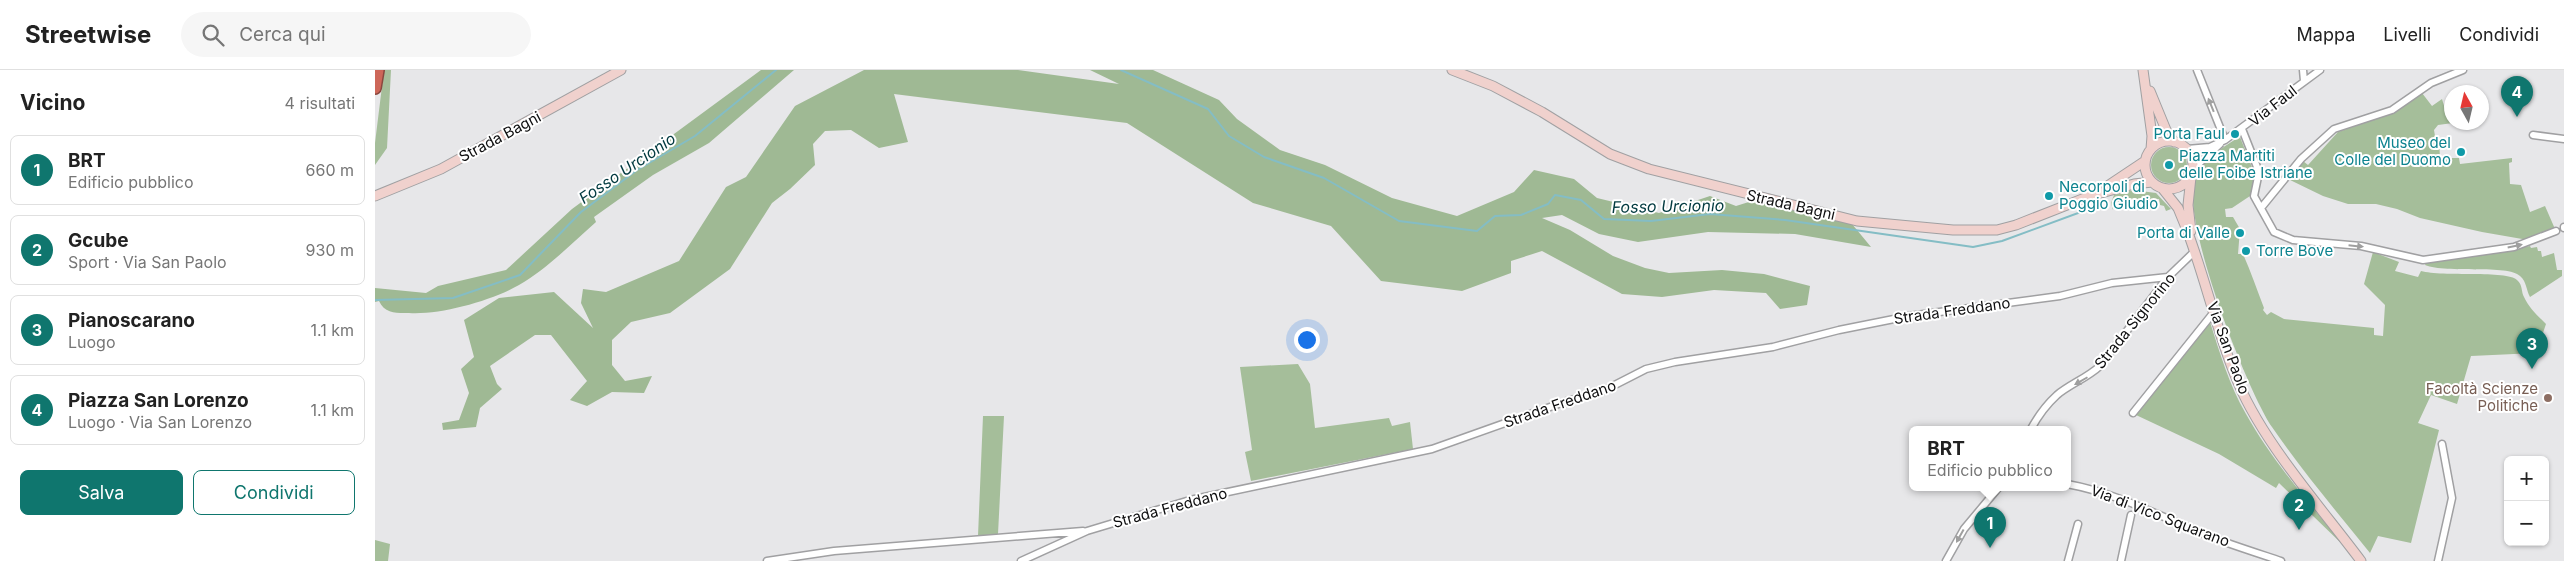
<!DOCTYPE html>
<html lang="it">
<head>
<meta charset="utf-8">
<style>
	body { margin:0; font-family:Inter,sans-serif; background:#f6f6f6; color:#222 }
	.controls { position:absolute; right:15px; bottom:15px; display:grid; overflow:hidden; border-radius:8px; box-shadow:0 1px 4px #0004 }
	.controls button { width:45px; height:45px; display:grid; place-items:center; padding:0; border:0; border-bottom:1px solid #e0e0e0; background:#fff; color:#222; font:25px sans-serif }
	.compass { position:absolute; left:2069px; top:15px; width:45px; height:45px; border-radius:50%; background:#fff; box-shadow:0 1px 4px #0004; rotate:352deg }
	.you { position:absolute; left:931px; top:269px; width:18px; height:18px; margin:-12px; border:4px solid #fff; border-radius:50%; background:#1a73e8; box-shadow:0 0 0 8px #1a73e833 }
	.badge { display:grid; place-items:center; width:32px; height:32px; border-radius:50%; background:#0f766e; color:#fff; font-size:16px; font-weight:700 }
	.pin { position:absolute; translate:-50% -41px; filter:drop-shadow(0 1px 2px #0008) }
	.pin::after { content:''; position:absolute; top:26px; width:18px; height:15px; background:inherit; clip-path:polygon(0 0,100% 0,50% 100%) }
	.popup { position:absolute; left:1534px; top:356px; width:162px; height:65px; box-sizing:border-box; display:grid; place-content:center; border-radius:8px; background:#fff; filter:drop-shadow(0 1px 4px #0005); font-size:16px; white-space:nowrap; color:#767676 }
	.popup b { font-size:19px; color:#222 }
	.popup::after { content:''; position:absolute; left:50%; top:100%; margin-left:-10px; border:10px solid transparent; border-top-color:#fff }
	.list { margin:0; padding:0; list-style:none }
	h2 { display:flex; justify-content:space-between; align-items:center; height:65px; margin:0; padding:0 20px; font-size:21px }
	h2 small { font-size:16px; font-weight:400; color:#767676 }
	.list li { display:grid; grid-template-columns:32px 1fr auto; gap:15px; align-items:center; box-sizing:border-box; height:70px; margin:0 10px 10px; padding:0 10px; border:1px solid #e0e0e0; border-radius:8px }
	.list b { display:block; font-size:19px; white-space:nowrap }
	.list p { margin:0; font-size:16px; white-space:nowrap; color:#767676 }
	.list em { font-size:16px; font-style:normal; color:#767676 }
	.actions { display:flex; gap:10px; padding:15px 20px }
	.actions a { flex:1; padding:11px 0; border:1px solid #0f766e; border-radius:8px; text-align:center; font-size:18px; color:#0f766e }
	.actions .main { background:#0f766e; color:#fff }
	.icon { flex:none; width:28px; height:28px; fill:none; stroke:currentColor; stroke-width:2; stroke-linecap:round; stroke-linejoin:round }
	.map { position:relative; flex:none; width:2189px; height:491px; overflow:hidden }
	header { display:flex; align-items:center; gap:30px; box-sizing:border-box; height:70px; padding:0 25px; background:#fff; border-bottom:1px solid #e0e0e0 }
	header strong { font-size:24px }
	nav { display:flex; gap:28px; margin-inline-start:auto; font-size:18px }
	.search { width:350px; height:45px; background:#f6f6f6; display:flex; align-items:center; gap:12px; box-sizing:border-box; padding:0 18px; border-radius:28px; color:#767676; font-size:19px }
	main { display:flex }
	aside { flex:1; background:#fff }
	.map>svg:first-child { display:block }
	.green { fill:#a5be9a }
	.forest { fill:#9fb994 }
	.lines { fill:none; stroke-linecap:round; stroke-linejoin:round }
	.stream { stroke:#84bdc5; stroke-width:2 }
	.street-casing { stroke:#a0a0a2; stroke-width:9 }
	.secondary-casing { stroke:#a0a0a2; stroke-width:11 }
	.highway-casing { stroke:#8a483f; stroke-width:14 }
	.street { stroke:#fff; stroke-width:6 }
	.secondary { stroke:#f0d1cd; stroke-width:9 }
	.highway { stroke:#cd6759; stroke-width:11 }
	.oneway { fill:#9f9f9f }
	.culture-dot { fill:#0f9aa8; stroke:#fff; stroke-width:2 }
	.education-dot { fill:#8d6e63; stroke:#fff; stroke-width:2 }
	.labels { text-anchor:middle; stroke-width:4; stroke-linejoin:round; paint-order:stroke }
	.street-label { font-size:15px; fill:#0e0e0f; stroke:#fff }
	.culture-label { font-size:15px; fill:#0d838f; stroke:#fff; text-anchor:end }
	.education-label { font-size:15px; fill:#785e54; stroke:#fff; text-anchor:end }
	.water-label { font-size:16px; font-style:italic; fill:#023a40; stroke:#fff }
</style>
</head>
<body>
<header>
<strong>Streetwise</strong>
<div class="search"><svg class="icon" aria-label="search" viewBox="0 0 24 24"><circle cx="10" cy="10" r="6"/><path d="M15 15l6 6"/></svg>Cerca qui</div>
<nav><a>Mappa</a><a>Livelli</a><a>Condividi</a></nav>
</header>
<main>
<aside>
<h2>Vicino<small>4 risultati</small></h2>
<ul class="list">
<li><span class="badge">1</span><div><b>BRT</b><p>Edificio pubblico</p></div><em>660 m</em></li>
<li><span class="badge">2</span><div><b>Gcube</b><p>Sport · Via San Paolo</p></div><em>930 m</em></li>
<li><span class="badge">3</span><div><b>Pianoscarano</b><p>Luogo</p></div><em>1.1 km</em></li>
<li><span class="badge">4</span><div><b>Piazza San Lorenzo</b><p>Luogo · Via San Lorenzo</p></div><em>1.1 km</em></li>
</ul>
<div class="actions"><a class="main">Salva</a><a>Condividi</a></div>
</aside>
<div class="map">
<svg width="2189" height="491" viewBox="0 0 2189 491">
	<rect width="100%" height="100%" fill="#e7e7e9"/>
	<path class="green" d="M 9,0 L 16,0 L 12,78 L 0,95 L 0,73 Z
		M 2047,23 L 2057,36 L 2067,29 L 2073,49 L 2076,48 L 2078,53 L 2063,55 L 2059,60 L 2060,66 L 2064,69 L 2065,88 L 2084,88 L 2085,94 L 2137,88 L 2137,92 L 2134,93 L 2135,114 L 2146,115 L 2155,142 L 2170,136 L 2180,159 L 2153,170 L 2107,162 L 2045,148 L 2022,139 L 2001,134 L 1973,134 L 1948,126 L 1913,109 L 1928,91 L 1933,95 L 1963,62 L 2019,43 Z
		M 1865,67 L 1880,105 L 1875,126 L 1857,138 L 1850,139 L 1851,147 L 1858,147 L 1865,159 L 1863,184 L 1868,184 C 1876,202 1882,220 1889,238 L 1888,240 L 1892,245 L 1896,242 L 1909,249 L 1999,258 L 1999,265 L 2008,266 L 2010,235 L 1989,214 L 1998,182 L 2024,192 L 2020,201 L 2043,207 L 2046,201 C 2067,207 2132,200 2142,210 C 2148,215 2146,222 2149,227 C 2154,238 2163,246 2171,254 L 2161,283 L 2096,286 L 2082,334 L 2056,325 L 2043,353 L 2064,360 L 2036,473 L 2003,466 L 1995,483 C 1962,442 1927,401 1897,357 C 1872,320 1804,147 1820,107 C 1827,91 1850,75 1865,67 Z
		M1776 95a18 18 0 1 1 36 0a18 18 0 1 1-36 0Z
		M 1758,120 L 1781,123 L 1796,139 L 1791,141 L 1789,136 L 1785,135 L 1784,129 L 1739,133 L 1738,140 L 1736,133 L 1739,125 Z
		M 2155,176 L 2156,178 L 2162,177 L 2163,181 L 2166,181 L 2167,187 L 2179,183 L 2182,200 L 2187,200 L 2187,206 L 2155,227 C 2151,220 2152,212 2145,206 C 2133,194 2072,204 2050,195 L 2051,193 Z
		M 1835,252 C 1845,283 1854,315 1871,344 C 1897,391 1935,433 1968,475 L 1904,413 L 1901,418 L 1844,384 L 1761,345 Z
		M 923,294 L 935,314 L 940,358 L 1014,348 L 1017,356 L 1035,352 L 1038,379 L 876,411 L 870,382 L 877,380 L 865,297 Z
		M 608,346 L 629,346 L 623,464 L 603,466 Z
		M 0,470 L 15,474 L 13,491 L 0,491 Z"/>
	<path class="forest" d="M 386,0 L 419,0 L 334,73 L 278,105 L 219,147 L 221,152 C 196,174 172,199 144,215 C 116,231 65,245 34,243 C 22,243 10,244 4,231 L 0,232 L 0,218 L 51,223 L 63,216 L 131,200 L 197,139 Z
		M 489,0 L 643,0 L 744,14 L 715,0 L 778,0 L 844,30 L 862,49 L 905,80 L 950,95 L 1017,128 L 1082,146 L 1139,122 L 1159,100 L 1199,109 L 1222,128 L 1284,143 L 1335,126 L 1361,136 L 1377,131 L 1477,154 L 1496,177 L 1420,164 L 1333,162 L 1263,172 L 1224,164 L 1187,145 L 1167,148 L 1195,160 L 1238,186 L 1270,198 L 1294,203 L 1347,200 L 1389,204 L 1435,216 L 1432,235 L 1405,239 L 1391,223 L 1339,220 L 1287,227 L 1247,224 L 1167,181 L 1136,191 L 1136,203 L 1087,221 L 1006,211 L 956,156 L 878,133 L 752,53 L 519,24 L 533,72 L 504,78 L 476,60 L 450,61 L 438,74 L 440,95 L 415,119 L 397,133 L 355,199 L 295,243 L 256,252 L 237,270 L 237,295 L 250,311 L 277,306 L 269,323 L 237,322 L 212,336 L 195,330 L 212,311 L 176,265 L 160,265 L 115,296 L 122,314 L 127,319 L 105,338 L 101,357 L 68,360 L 67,353 L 84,350 L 94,323 L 86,299 L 99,287 L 89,250 L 124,228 L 179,222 L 218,258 L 206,233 L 208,219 L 231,222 L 304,191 L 351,117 L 371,107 L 420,36 Z"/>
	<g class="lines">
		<path class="stream" d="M 746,0 L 833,39 L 854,66 L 889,87 L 949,108 L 1024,151 L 1102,161 L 1120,146 L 1146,145 L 1173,134 L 1180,125 L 1206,130 L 1229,149 L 1276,151 L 1335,144 L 1410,150 L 1598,177 L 1627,171 L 1714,139
			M 0,230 L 78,228 L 145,205 L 206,142 L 262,100 L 320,66 L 401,0"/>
		<g class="street-casing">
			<path id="street" d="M 1822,0 L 1850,70
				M 1928,0 L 1929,11
				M 1867,59 L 1884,102 L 1879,126 L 1899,162 L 1918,170 L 1986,176 L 2048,190 L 2139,177 L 2181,161
				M 2158,65 L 2189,69
				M 1812,79 L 1835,77 L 1850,70 L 1945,0
				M 1818,99 L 1845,74
				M 1886,138 L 1926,89 L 1959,59 L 2017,40 L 2056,13 L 2088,0
				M 2189,158 L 2189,157
				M 1758,343 L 1839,242
				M 1656,359 C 1663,346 1671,335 1682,325 C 1695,314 1712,308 1725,296 L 1793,207 L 1820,181
				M 1692,414 C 1742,423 1787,447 1833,466 C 1857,475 1882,483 1906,491
				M 392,491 L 459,481 L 708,461
				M 646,491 L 712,461 L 815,430 L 1057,379 L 1192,331 L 1226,322 L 1271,299 L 1300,292 L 1398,277 L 1464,260 L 1534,246 L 1685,226 L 1737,213 L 1793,207
				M 1571,491 L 1589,459 L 1624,417
				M 1693,491 L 1703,454
				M 1746,491 L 1756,445
				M 2063,491 L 2077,428 L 2067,374"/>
		</g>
		<g class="secondary-casing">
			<path id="secondary" d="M 1077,0 L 1118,16 L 1167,42 L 1235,84 L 1274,99 L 1482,151 L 1578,160 L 1622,160 L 1641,155 L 1715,126 L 1759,114 L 1777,112
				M 1768,0 L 1777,66 L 1776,79
				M 1775,21 L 1791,60 L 1799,72
				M1770 95a24 24 0 1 1 48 0a24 24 0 1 1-48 0Z
				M 1816,107 L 1813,135 L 1816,161
				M 1731,117 L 1770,91
				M 1787,118 L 1803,138 L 1812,160 C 1830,208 1841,258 1860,305 C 1884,368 1945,436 1986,491
				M 0,126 L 66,99 L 246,0"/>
		</g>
		<g class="highway-casing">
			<path id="highway" d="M 0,18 L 3,0"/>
		</g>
		<use href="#street" class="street"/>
		<use href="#secondary" class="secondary"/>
		<use href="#highway" class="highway"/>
	</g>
	<defs><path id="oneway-solid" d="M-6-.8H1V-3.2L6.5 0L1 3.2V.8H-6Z" transform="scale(1.25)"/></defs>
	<g class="oneway">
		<use href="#oneway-solid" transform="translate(1836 35) rotate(-112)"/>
		<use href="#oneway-solid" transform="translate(1981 176) rotate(6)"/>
		<use href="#oneway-solid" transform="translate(2140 176) rotate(-12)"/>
		<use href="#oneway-solid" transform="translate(1706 311) rotate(150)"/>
		<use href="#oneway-solid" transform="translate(1585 466) rotate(119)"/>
	</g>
	<g class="culture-dot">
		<circle cx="1860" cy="64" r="5"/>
		<circle cx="2086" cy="82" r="5"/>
		<circle cx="1794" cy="95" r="5"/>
		<circle cx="1674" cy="126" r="5"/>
		<circle cx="1865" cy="163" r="5"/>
		<circle cx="1871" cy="181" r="5"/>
	</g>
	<circle class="education-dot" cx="2173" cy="328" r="5"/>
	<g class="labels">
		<g class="street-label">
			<text transform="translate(1898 36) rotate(-38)" y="5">Via Faul</text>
			<text transform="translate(125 67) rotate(-28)" y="5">Strada Bagni</text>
			<text transform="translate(1416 135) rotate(13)" y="5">Strada Bagni</text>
			<text transform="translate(1577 241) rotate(-8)" y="5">Strada Freddano</text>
			<text transform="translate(1760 251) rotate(-51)" y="5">Strada Signorino</text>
			<text transform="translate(1853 278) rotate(70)" y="5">Via San Paolo</text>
			<text transform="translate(1185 334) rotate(-19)" y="5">Strada Freddano</text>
			<text transform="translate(795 438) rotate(-15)" y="5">Strada Freddano</text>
			<text transform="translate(1785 446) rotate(21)" y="5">Via di Vico Squarano</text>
		</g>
		<g class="culture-label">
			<text x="1850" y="69">Porta Faul</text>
			<text x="2076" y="78">Museo del<tspan x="2076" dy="17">Colle del Duomo</tspan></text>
			<text x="1804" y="91" text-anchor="start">Piazza Martiti<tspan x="1804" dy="17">delle Foibe Istriane</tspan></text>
			<text x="1684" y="122" text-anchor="start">Necorpoli di<tspan x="1684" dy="17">Poggio Giudio</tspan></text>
			<text x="1855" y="168">Porta di Valle</text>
			<text x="1881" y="186" text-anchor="start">Torre Bove</text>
		</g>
		<g class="education-label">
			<text x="2163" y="324">Facoltà Scienze<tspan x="2163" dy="17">Politiche</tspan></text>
		</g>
		<g class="water-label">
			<text transform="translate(252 98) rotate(-34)" y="6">Fosso Urcionio</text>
			<text transform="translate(1293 136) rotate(-1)" y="6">Fosso Urcionio</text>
		</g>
	</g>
</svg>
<div class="controls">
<button>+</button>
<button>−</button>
</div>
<svg class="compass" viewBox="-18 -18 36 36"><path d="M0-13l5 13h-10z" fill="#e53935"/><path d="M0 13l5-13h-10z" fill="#767676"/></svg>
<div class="you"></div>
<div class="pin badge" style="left:1615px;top:478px">1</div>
<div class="popup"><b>BRT</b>Edificio pubblico</div>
<div class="pin badge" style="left:1924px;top:460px">2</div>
<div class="pin badge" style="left:2157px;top:299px">3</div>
<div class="pin badge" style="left:2142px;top:47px">4</div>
</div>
</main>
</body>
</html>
